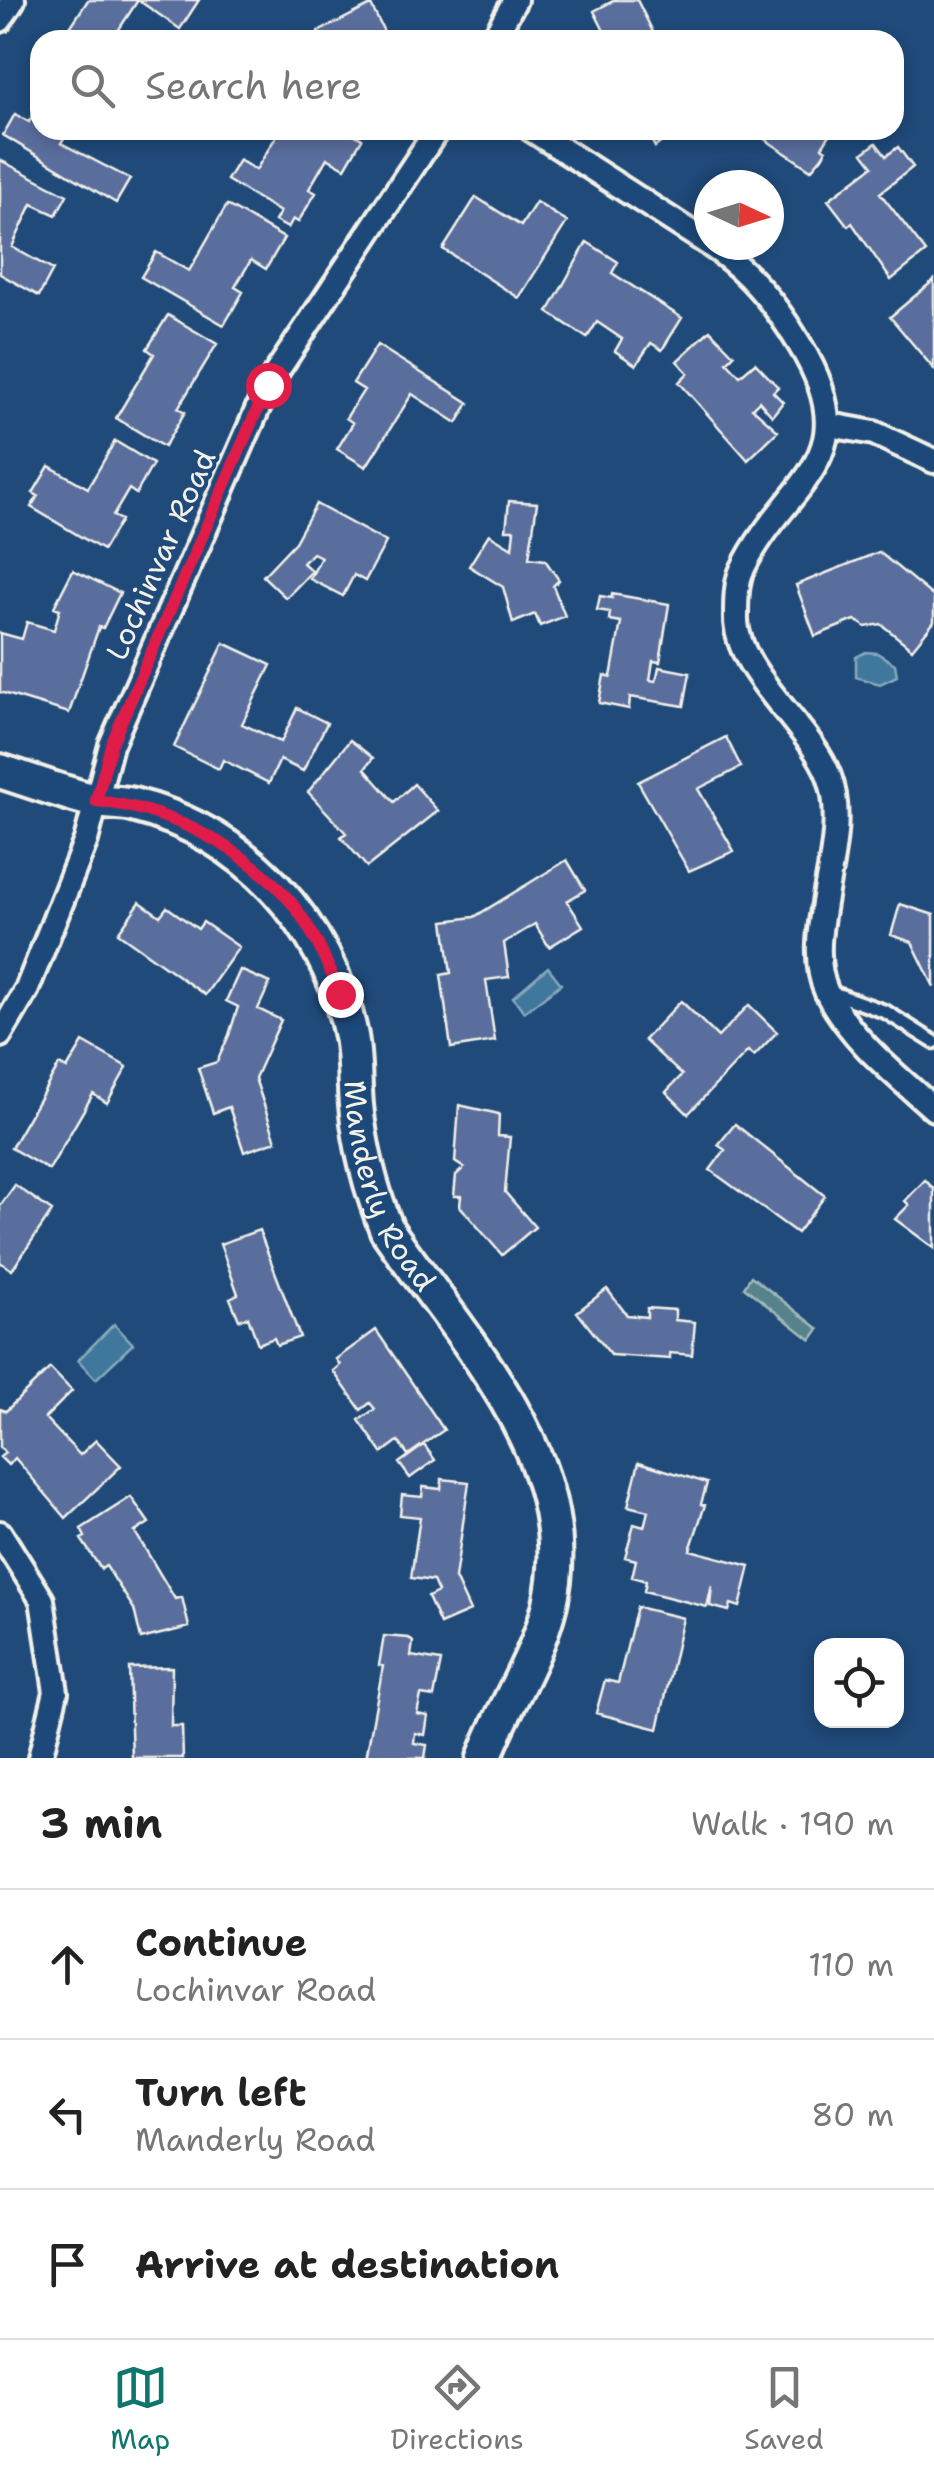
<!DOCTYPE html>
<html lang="en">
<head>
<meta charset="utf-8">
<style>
	body { margin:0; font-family:"Shantell Sans",sans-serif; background:#f6f6f6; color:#222 }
	.controls { position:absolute; right:30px; bottom:30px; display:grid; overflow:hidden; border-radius:20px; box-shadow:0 5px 15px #0003 }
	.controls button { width:90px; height:90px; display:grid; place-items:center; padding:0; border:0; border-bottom:2px solid #e0e0e0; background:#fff; color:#222; font:50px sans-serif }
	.compass { position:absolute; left:694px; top:170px; width:90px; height:90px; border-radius:50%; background:#fff; box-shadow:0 5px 15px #0003; rotate:94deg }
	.stop { position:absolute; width:30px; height:30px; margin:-22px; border:8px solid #e11d48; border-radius:50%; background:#fff }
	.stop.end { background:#e11d48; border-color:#fff; box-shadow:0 2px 10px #0008 }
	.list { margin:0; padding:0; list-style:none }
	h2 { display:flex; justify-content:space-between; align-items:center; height:130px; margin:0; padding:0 40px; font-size:42px }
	h2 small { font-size:32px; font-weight:400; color:#767676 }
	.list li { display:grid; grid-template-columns:65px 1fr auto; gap:30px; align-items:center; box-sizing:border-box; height:150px; padding:0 40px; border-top:2px solid #e0e0e0 }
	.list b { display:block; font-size:38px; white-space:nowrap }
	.list p { margin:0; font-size:32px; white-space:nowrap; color:#767676 }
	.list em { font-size:32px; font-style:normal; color:#767676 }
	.icon { flex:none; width:55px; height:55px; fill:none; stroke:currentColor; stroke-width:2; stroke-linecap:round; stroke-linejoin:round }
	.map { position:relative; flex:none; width:934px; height:1758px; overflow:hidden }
	.search { position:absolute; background:#fff; box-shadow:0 5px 15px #0003; left:30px; right:30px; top:30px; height:110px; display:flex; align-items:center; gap:25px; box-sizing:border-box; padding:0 35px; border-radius:30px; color:#767676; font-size:38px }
	.sheet { height:580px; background:#fff }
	nav { display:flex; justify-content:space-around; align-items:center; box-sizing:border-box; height:140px; border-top:2px solid #e0e0e0; background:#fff; font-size:28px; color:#767676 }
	nav a { display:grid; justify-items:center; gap:5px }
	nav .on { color:#0f766e }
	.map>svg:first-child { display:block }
	.green { fill:#54828c; stroke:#a4baba; stroke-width:2.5 }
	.water { fill:#41789d; stroke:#89a8bb; stroke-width:2.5 }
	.building { fill:#5a6e9e; stroke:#f4f1e8; stroke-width:2.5 }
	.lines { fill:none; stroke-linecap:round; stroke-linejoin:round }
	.lane-casing { stroke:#f4f1e8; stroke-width:19 }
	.street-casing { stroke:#f4f1e8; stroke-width:30 }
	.secondary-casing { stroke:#f4f1e8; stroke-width:40 }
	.lane { stroke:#1f4a7a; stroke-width:11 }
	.street { stroke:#1f4a7a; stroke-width:22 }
	.secondary { stroke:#1f4a7a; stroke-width:32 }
	.route { stroke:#e11d48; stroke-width:12 }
	.labels { text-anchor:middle; stroke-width:8; stroke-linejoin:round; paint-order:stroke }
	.street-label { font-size:30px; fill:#f4f1e8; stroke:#1f4a7a }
</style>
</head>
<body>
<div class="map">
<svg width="934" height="1758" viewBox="0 0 934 1758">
	<rect width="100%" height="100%" fill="#1f4a7a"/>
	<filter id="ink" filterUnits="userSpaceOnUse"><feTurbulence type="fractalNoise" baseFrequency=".01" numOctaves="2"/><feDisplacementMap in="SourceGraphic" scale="20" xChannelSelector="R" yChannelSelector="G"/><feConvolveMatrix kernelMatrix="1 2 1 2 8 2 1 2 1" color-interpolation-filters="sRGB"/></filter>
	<g filter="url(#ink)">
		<path class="green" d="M 751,1276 L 819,1329 L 811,1340 L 744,1287 Z"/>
		<path class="water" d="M 866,652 L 877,653 L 895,664 L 897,676 L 880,684 L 856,677 L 856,657 Z
			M 548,967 L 561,984 L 524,1012 L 513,997 Z
			M 114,1324 L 133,1344 L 96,1379 L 78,1360 Z"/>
		<path class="building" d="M 88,0 L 199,0 L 180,29 L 138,0 L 116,34 L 120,40 L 86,40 L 69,29 Z
			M 615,0 L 637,0 L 657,40 L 595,40 L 606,35 L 594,11 Z
			M 371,5 L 388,40 L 322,40 L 318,32 Z
			M 40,104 L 40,130 L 69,130 L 61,143 L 130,179 L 116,203 L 3,135 L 15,114 L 29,122 Z
			M 280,130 L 347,130 L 362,139 L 345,168 L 327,158 L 309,189 L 316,193 L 298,222 L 293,219 L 288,228 L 275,221 L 280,212 L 227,180 L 239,160 L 256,170 Z
			M 646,130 L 677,130 L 655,147 Z
			M 760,130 L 833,130 L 822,147 L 826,150 L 822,157 L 811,170 L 757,134 Z
			M 876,143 L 886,156 L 898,147 L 913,167 L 880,193 L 926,252 L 891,280 L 852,223 L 848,226 L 828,200 L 873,166 L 863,153 Z
			M 0,160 L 67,195 L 56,215 L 32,204 L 12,247 L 53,270 L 39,296 L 0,274 Z
			M 476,197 L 521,226 L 536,202 L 567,222 L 519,298 L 443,249 Z
			M 227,205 L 284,238 L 266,269 L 251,260 L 235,287 L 243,292 L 224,325 L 141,277 L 156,252 L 189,271 Z
			M 587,242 L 618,262 L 612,273 L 682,318 L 662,350 L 651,343 L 636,365 L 615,351 L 622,339 L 597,322 L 587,338 L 548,312 Z
			M 934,280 L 934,369 L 890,317 Z
			M 168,315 L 217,344 L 178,408 L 185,412 L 164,447 L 116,418 L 154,354 L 147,349 Z
			M 710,330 L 734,355 L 727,362 L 740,376 L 755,363 L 778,387 L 773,392 L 783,402 L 772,416 L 759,401 L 752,408 L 778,431 L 748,460 L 679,382 L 688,373 L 677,361 Z
			M 377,345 L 469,403 L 457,423 L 412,394 L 366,467 L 337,449 L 353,423 L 346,418 L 364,390 L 353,383 Z
			M 115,441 L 153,464 L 136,494 L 129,489 L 113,516 L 121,520 L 103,550 L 31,507 L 38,496 L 33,493 L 49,466 L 88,488 Z
			M 509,501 L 537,503 L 529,558 L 545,560 L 559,580 L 553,586 L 565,616 L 540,626 L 535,614 L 513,623 L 503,587 L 469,566 L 489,534 L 512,548 L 514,530 L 506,530 Z
			M 316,504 L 386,542 L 365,581 L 354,575 L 343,596 L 310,579 L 321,557 L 313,553 L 303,563 L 312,571 L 286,598 L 263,576 L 295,542 Z
			M 879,552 L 934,597 L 934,622 L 912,649 L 881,624 L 866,627 L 855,620 L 815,636 L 796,585 Z
			M 73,570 L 120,593 L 103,628 L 99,627 L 69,713 L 0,692 L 0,633 L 22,639 L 27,622 L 54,630 L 60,609 L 54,607 Z
			M 612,594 L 669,604 L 660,662 L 653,661 L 650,680 L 656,681 L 659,667 L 690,673 L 684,706 L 630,697 L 629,709 L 599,703 L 604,675 L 611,677 L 621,622 L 609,620 L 610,612 L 597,610 L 600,596 L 612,598 Z
			M 224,643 L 271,665 L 242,724 L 281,742 L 297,708 L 327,723 L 303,771 L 280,760 L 269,783 L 223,760 L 219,769 L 174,747 Z
			M 726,737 L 741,767 L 698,789 L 734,851 L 689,871 L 638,782 Z
			M 350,740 L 373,758 L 365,769 L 394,802 L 414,784 L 438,811 L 367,867 L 341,837 L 346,833 L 308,792 Z
			M 567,860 L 585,890 L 567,901 L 583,926 L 549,947 L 535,924 L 504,943 L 509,977 L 486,980 L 495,1041 L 451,1048 L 441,975 L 451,973 L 444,921 L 474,917 Z
			M 140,902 L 160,916 L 167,907 L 198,929 L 203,922 L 239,947 L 205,995 L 118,933 Z
			M 900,904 L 934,915 L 934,987 L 912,942 L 891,935 Z
			M 240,970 L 270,983 L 258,1009 L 281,1020 L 255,1078 L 276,1141 L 244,1152 L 229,1107 L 213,1113 L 198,1068 L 217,1062 L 229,1035 L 238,1007 L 226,1001 Z
			M 681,1001 L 718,1037 L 749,1005 L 777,1032 L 754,1056 L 748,1051 L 688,1114 L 666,1092 L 682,1075 L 644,1040 Z
			M 83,1042 L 127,1067 L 107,1103 L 93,1094 L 49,1170 L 11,1148 L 59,1065 L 67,1069 Z
			M 459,1105 L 499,1114 L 498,1136 L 510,1137 L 505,1192 L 535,1227 L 502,1255 L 460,1206 L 461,1196 L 454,1196 L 456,1175 L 464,1168 L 455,1162 Z
			M 735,1124 L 825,1196 L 797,1233 L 710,1170 L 725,1150 L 718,1145 Z
			M 925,1180 L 934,1189 L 934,1248 L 895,1219 L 909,1205 L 905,1201 Z
			M 15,1185 L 52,1211 L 12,1270 L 0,1262 L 0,1206 Z
			M 259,1230 L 300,1337 L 277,1345 L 274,1338 L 258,1344 L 248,1317 L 239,1320 L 230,1298 L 238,1294 L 220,1244 Z
			M 607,1289 L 627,1315 L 647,1317 L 647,1308 L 675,1310 L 675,1320 L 695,1322 L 692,1355 L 670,1353 L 670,1359 L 611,1355 L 577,1312 Z
			M 376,1330 L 444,1430 L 408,1455 L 398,1441 L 382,1453 L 359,1420 L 375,1409 L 370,1403 L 361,1410 L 333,1371 L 340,1365 L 336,1359 Z
			M 50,1368 L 72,1391 L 45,1418 L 80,1455 L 96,1440 L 121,1466 L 66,1518 L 15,1458 L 8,1465 L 0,1457 L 5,1453 L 0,1447 L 0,1409 L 6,1411 Z
			M 424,1445 L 435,1460 L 410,1478 L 399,1463 Z
			M 639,1462 L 707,1483 L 701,1504 L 705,1505 L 690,1550 L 750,1566 L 740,1607 L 731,1604 L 729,1611 L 710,1606 L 712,1585 L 707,1607 L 644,1591 L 646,1581 L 632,1577 L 636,1560 L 625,1557 L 634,1524 L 644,1527 L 648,1511 L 628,1506 Z
			M 442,1479 L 469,1482 L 455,1578 L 470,1611 L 440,1624 L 428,1597 L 438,1592 L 433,1581 L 411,1578 L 420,1517 L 400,1515 L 402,1495 L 422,1497 L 423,1487 L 441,1489 Z
			M 131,1497 L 149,1523 L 135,1532 L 175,1599 L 182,1597 L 189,1627 L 141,1639 L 134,1609 L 106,1566 L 101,1569 L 81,1539 L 85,1537 L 81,1529 Z
			M 637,1607 L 683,1618 L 658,1729 L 596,1713 L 605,1680 L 618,1683 Z
			M 384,1636 L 409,1638 L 413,1642 L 411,1656 L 441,1661 L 434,1697 L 421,1695 L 417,1714 L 428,1716 L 425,1735 L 415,1733 L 414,1743 L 427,1745 L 425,1758 L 366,1758 L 383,1666 L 379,1665 Z
			M 172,1667 L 171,1726 L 182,1726 L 183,1758 L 132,1758 L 129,1668 Z"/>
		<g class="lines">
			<g class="lane-casing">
				<path id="lane" d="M 830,992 L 886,1012 L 934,1042"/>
			</g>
			<g class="street-casing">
				<path id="street" d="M 0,20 L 13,0
					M 493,40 L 515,0
					M 532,130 L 709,244
					M 710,245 C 749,270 777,306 800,345 C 871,461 784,481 742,570 C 736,582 736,602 736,615 C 733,670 810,725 829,776 C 854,841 799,934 827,993 C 851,1040 896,1075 934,1109
					M 830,425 L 874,433 L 934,461
					M 0,1035 L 27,989 L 86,840 L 111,745 L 268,385 L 437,130
					M 0,1533 L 42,1600 L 56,1692 L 40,1758"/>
			</g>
			<g class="secondary-casing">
				<g id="secondary">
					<path id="s1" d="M 0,771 C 31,781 63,793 95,801 C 107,803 121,802 133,805 C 246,833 328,924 351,1036 C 355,1058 354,1082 356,1105 C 360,1148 371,1190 387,1230 C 461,1338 583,1461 550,1604 C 537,1658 504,1706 484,1758"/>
				</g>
			</g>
			<use href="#lane" class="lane"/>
			<use href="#street" class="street"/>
			<use href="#secondary" class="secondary"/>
		</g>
	</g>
	<g class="lines" filter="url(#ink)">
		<path class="route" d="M 268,385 L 111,745 L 96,801 C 163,808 235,842 282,892 C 310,921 325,958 340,994"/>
	</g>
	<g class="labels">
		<g class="street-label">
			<text transform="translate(161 555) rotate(-66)" y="10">Lochinvar Road</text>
			<text dy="10" stroke="none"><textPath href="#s1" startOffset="630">Manderly Road</textPath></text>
		</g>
	</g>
</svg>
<div class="controls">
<button><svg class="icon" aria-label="locate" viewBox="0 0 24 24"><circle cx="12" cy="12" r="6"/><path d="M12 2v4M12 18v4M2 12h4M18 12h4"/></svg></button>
</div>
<svg class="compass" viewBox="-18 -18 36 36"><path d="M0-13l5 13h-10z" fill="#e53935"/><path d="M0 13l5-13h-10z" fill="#767676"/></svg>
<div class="stop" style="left:268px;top:385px"></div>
<div class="stop end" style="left:340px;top:994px"></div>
<div class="search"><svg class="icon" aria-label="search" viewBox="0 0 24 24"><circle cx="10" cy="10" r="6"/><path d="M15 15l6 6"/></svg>Search here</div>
</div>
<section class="sheet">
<h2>3 min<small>Walk · 190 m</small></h2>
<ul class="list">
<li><svg class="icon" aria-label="ahead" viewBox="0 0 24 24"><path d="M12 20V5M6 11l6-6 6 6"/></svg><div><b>Continue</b><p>Lochinvar Road</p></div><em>110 m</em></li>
<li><svg class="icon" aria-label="left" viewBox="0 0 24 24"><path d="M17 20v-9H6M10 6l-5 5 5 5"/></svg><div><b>Turn left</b><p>Manderly Road</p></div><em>80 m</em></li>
<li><svg class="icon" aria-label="arrive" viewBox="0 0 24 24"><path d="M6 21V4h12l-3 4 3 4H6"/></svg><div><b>Arrive at destination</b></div></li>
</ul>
</section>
<nav>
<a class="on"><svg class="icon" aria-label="map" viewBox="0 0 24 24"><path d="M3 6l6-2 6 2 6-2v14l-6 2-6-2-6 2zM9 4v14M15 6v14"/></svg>Map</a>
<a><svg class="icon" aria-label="directions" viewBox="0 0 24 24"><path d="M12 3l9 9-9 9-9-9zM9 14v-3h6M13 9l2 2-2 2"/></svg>Directions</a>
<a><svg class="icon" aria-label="saved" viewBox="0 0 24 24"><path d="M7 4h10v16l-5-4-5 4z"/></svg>Saved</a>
</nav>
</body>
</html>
